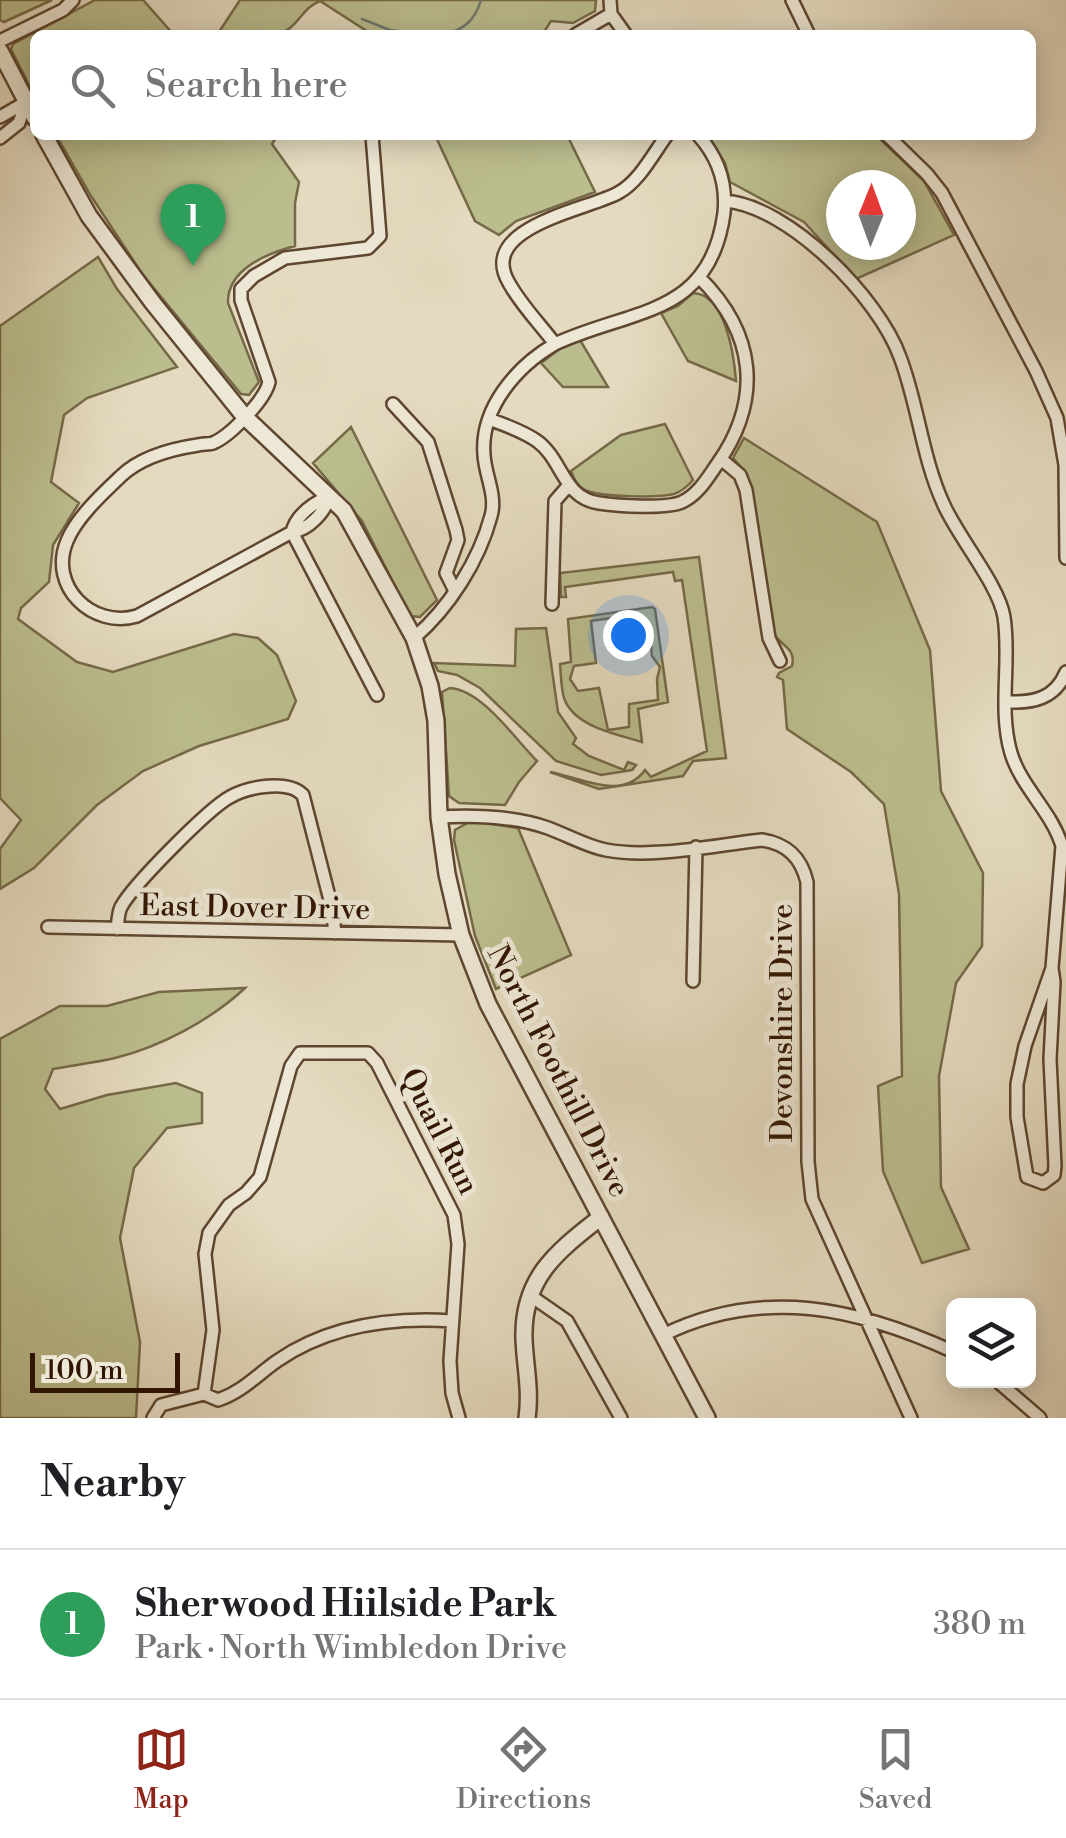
<!DOCTYPE html>
<html lang="en">
<head>
<meta charset="utf-8">
<style>
	body { margin:0; font-family:"Libre Bodoni",serif; background:#f2f2f2; color:#202124 }
	.controls { position:absolute; right:30px; bottom:30px; display:grid; overflow:hidden; border-radius:15px; box-shadow:0 5px 25px #0003 }
	.controls button { width:90px; height:90px; display:grid; place-items:center; padding:0; border:0; border-bottom:2px solid #e0e0e0; background:#fff; color:#202124; font:50px sans-serif }
	.compass { position:absolute; left:826px; top:170px; width:90px; height:90px; border-radius:50%; background:#fff; box-shadow:0 5px 25px #0003; rotate:1deg }
	.scale { position:absolute; left:30px; bottom:25px; width:150px; box-sizing:border-box; padding-left:10px; border:5px solid #311500; border-top:0; font-size:28px; line-height:35px; white-space:nowrap; color:#311500; -webkit-text-stroke:8px #ede7d5; paint-order:stroke }
	.you { position:absolute; left:628px; top:635px; width:35px; height:35px; margin:-25px; border:8px solid #fff; border-radius:50%; background:#1a73e8; box-shadow:0 0 0 15px #1a73e833 }
	.badge { display:grid; place-items:center; width:65px; height:65px; border-radius:50%; background:#8f2418; color:#fff; font-size:32px; font-weight:700 }
	.pin { position:absolute; translate:-50% -82px; filter:drop-shadow(0 2px 5px #0008) }
	.pin::after { content:''; position:absolute; top:52px; width:35px; height:30px; background:inherit; clip-path:polygon(0 0,100% 0,50% 100%) }
	.list { margin:0; padding:0; list-style:none }
	h2 { display:flex; justify-content:space-between; align-items:center; height:130px; margin:0; padding:0 40px; font-size:42px }
	h2 small { font-size:32px; font-weight:400; color:#757577 }
	.list li { display:grid; grid-template-columns:65px 1fr auto; gap:30px; align-items:center; box-sizing:border-box; height:150px; padding:0 40px; border-top:2px solid #e0e0e0 }
	.list b { display:block; font-size:38px; white-space:nowrap }
	.list p { margin:0; font-size:32px; white-space:nowrap; color:#757577 }
	.list em { font-size:32px; font-style:normal; color:#757577 }
	.icon { flex:none; width:55px; height:55px; fill:none; stroke:currentColor; stroke-width:2; stroke-linecap:round; stroke-linejoin:round }
	.map { position:relative; flex:none; width:1066px; height:1418px; overflow:hidden }
	.search { position:absolute; background:#fff; box-shadow:0 5px 25px #0003; left:30px; right:30px; top:30px; height:110px; display:flex; align-items:center; gap:25px; box-sizing:border-box; padding:0 35px; border-radius:15px; color:#757577; font-size:38px }
	.sheet { height:280px; background:#fff }
	nav { display:flex; justify-content:space-around; align-items:center; box-sizing:border-box; height:140px; border-top:2px solid #e0e0e0; background:#fff; font-size:28px; color:#757577 }
	nav a { display:grid; justify-items:center; gap:5px }
	nav .on { color:#8f2418 }
	.map>svg:first-child { display:block }
	.green { fill:#bbbd8e; stroke:#766947; stroke-width:2.5; fill-rule:evenodd }
	.lines { fill:none; stroke-linecap:round; stroke-linejoin:round }
	.stream { stroke:#6e786e; stroke-width:2.5 }
	.minor-casing { stroke:#5e4630; stroke-width:16 }
	.tertiary-casing { stroke:#5e4630; stroke-width:20 }
	.minor { stroke:#ede7d5; stroke-width:11 }
	.tertiary { stroke:#ede7d5; stroke-width:15 }
	.labels { text-anchor:middle; stroke-width:10; stroke-linejoin:round; paint-order:stroke }
	.street-label { font-size:30px; fill:#311500; stroke:#ede7d5 }
</style>
</head>
<body>
<div class="map">
<svg width="1066" height="1418" viewBox="0 0 1066 1418">
	<rect width="100%" height="100%" fill="#e4dabf"/>
	<filter id="stains"><feTurbulence type="fractalNoise" baseFrequency=".002" numOctaves="4"/><feColorMatrix values="0 0 0 0 .2 0 0 0 0 .09 0 0 0 0 .02 0 0 0 .5 -.17"/></filter>
	<radialGradient id="worn" r=".72"><stop offset=".6" stop-color="#630" stop-opacity="0"/><stop offset="1" stop-color="#630" stop-opacity=".3"/></radialGradient>
	<path class="green" d="M 0,0 L 52,0 L 4,22 L 0,20 Z
		M 95,0 L 143,0 L 174,35 L 35,35 L 35,97 L 11,49 L 13,44 Z
		M 240,0 L 596,0 L 595,11 L 573,23 L 551,21 L 542,35 L 373,35 L 320,1 C 305,7 302,18 290,28 C 273,42 239,35 217,35 Z
		M 56,135 L 278,135 L 272,144 L 299,182 L 295,203 L 295,246 C 268,253 227,269 228,303 L 259,382 L 249,395 L 241,394 L 143,275 L 91,196 Z
		M 435,135 L 567,135 L 595,192 L 516,221 L 499,235 L 475,221 Z
		M 708,135 L 876,135 L 924,181 L 954,235 L 856,279 L 804,222 L 730,182 L 725,163 ZM 841,185 L 901,185 L 901,245 L 841,245 Z
		M 98,257 L 117,289 L 177,367 L 87,398 L 64,415 L 51,482 L 79,503 L 53,545 L 49,582 L 21,608 L 18,619 L 77,662 L 113,672 L 234,634 L 258,638 L 277,655 L 296,701 L 288,719 L 199,746 L 143,771 L 97,805 L 34,868 L 0,889 L 0,849 L 21,820 L 0,798 L 0,326 Z
		M 693,293 C 726,294 734,356 736,381 L 688,361 L 661,313 L 678,306 Z
		M 580,340 L 608,387 L 563,387 L 541,363 L 562,347 Z
		M 665,424 L 693,480 C 688,486 682,491 674,494 C 658,498 600,497 585,490 C 577,486 574,479 571,471 L 621,435 Z
		M 351,427 L 437,600 L 420,617 L 410,616 L 362,521 L 313,463 Z
		M 744,438 L 877,522 L 930,650 L 941,791 L 983,873 L 982,946 L 956,983 L 939,1076 L 941,1187 L 969,1249 L 922,1263 L 883,1171 L 878,1086 L 902,1076 L 899,894 L 884,804 L 851,772 L 787,729 L 783,680 L 777,677 L 779,673 L 792,666 C 797,645 776,646 772,628 C 762,582 760,534 751,488 L 746,473 L 733,458 Z
		M 699,557 L 726,758 L 693,761 L 683,776 L 599,789 L 550,772 C 580,777 622,802 645,770 L 651,777 L 707,751 L 682,580 L 675,581 L 673,572 L 565,587 L 566,597 L 561,597 L 560,573 Z
		M 652,607 L 655,609 L 668,702 L 638,709 L 642,742 C 617,734 574,727 564,698 C 561,688 561,675 560,664 L 571,662 L 568,619 ZM 611,618 L 615,640 L 650,635 L 652,656 L 660,667 L 657,679 L 658,700 L 629,704 L 629,727 L 608,730 L 599,688 L 578,691 L 570,679 L 574,666 L 596,663 L 591,621 Z
		M 546,628 L 558,712 L 576,738 L 573,744 L 589,756 L 624,770 L 628,762 L 636,765 L 632,770 L 601,775 L 556,761 L 480,688 L 457,675 L 438,671 L 434,663 L 515,666 L 516,629 Z
		M 450,688 C 482,690 515,739 537,761 L 519,782 L 505,805 L 459,803 L 449,796 L 442,692 Z
		M 471,821 L 518,828 L 571,955 L 496,989 L 475,936 L 454,840 L 455,830 Z
		M 245,988 C 211,1020 160,1047 115,1058 C 94,1063 73,1065 53,1069 L 45,1089 L 60,1109 L 107,1095 L 176,1083 L 202,1093 L 202,1123 L 167,1128 L 134,1168 L 120,1238 L 140,1342 L 136,1418 L 0,1418 L 0,1039 L 60,1006 L 107,1006 L 159,992 Z"/>
	<g class="lines">
		<path class="stream" d="M 362,19 L 390,30 L 432,35
			M 443,35 C 463,30 475,21 481,0"/>
		<g class="minor-casing">
			<path id="minor" d="M 610,0 L 611,14 L 626,35
				M 792,0 L 809,35
				M 575,35 L 611,14
				M 0,41 L 63,10 L 73,0
				M 0,117 L 26,102 L 19,123 L 0,138
				M 887,135 L 927,174 L 942,193 L 1036,371 L 1057,418 L 1065,465 L 1066,558
				M 725,201 C 789,206 879,298 900,357 C 918,404 922,457 943,503 C 957,536 999,585 1004,617 C 1011,661 998,709 1011,753 C 1021,787 1052,812 1062,846 L 1052,968 L 1025,1046 L 1017,1084 L 1017,1117 L 1027,1177 L 1043,1183 L 1054,1175 L 1055,1166 L 1050,1059 L 1054,982 L 1052,968
				M 555,344 C 540,324 521,305 509,283 C 476,227 587,210 618,193 C 639,182 653,154 667,135
				M 393,404 L 428,442 L 456,530 L 458,540 L 446,573 L 455,591
				M 489,419 C 505,425 523,431 537,441 C 563,460 563,498 599,503 C 618,506 666,509 682,502 C 699,494 708,477 718,463 C 763,398 755,333 700,278
				M 721,459 L 740,475 L 746,490 L 769,638 L 780,661
				M 329,496 C 326,512 308,530 292,532 L 137,616 C 92,629 48,586 67,541 C 76,518 103,493 121,476 C 141,457 171,449 198,445 C 200,444 211,444 213,443 C 230,436 265,400 269,382 L 241,300 L 241,289 L 254,276 L 285,258 L 368,248 L 380,236 L 372,135
				M 292,532 L 377,695
				M 292,532 C 296,515 314,503 329,496
				M 552,604 L 555,501 L 568,486
				M 414,638 C 449,608 479,561 491,516 C 497,496 485,475 484,455 C 480,408 517,366 555,344 C 633,308 710,317 724,213 C 727,183 717,156 698,135
				M 1006,702 C 1033,703 1055,699 1066,672
				M 439,817 C 475,815 514,816 548,828 C 567,835 586,846 606,850 C 652,859 715,845 762,840 C 787,844 801,857 807,882 L 808,1162 L 812,1199 L 911,1418
				M 48,927 L 461,935
				M 117,929 C 118,922 118,913 121,907 C 133,885 208,809 230,797 C 247,787 288,779 303,795 L 332,908 L 335,933
				M 693,981 L 696,847
				M 531,1296 L 567,1321 L 621,1418
				M 663,1335 C 763,1286 858,1308 954,1352
				M 996,1380 L 1040,1418
				M 204,1394 L 213,1330 L 205,1254 L 209,1233 L 229,1205 L 246,1193 L 260,1177 L 291,1066 L 300,1053 L 368,1053 L 377,1063 L 454,1215 L 458,1244 L 450,1361 L 452,1393 L 459,1418
				M 204,1394 L 218,1400 C 242,1392 257,1375 277,1361 C 328,1326 391,1317 452,1321
				M 153,1418 L 161,1405 L 204,1394"/>
		</g>
		<g class="tertiary-casing">
			<path id="tertiary" d="M 0,51 L 35,118
				M 44,135 L 89,216 L 153,303 L 244,416 L 344,511 L 414,638 L 430,686 L 436,721 L 439,817 L 447,874 L 461,935 L 488,1004 L 707,1418
				M 527,1418 C 531,1390 525,1366 524,1339 C 522,1277 558,1251 601,1217"/>
		</g>
		<use href="#minor" class="minor"/>
		<use href="#tertiary" class="tertiary"/>
	</g>
	<g class="labels">
		<g class="street-label">
			<text transform="translate(255 907) rotate(1)" y="10">East Dover Drive</text>
			<text transform="translate(782 1023) rotate(-90)" y="10">Devonshire Drive</text>
			<text transform="translate(559 1071) rotate(63)" y="10">North Foothill Drive</text>
			<text transform="translate(440 1131) rotate(63)" y="10">Quail Run</text>
		</g>
	</g>
	<rect width="100%" height="100%" filter="url(#stains)"/>
	<rect width="100%" height="100%" fill="url(#worn)"/>
</svg>
<div class="controls">
<button><svg class="icon" aria-label="layers" viewBox="0 0 24 24"><path d="M12 4l9 5-9 5-9-5zM3 14l9 5 9-5"/></svg></button>
</div>
<svg class="compass" viewBox="-18 -18 36 36"><path d="M0-13l5 13h-10z" fill="#e53935"/><path d="M0 13l5-13h-10z" fill="#757577"/></svg>
<div class="scale">100 m</div>
<div class="you"></div>
<div class="pin badge" style="left:193px;top:266px;background:#2e9e5b">1</div>
<div class="search"><svg class="icon" aria-label="search" viewBox="0 0 24 24"><circle cx="10" cy="10" r="6"/><path d="M15 15l6 6"/></svg>Search here</div>
</div>
<section class="sheet">
<h2>Nearby<small></small></h2>
<ul class="list">
<li><span class="badge" style="background:#2e9e5b">1</span><div><b>Sherwood Hiilside Park</b><p>Park · North Wimbledon Drive</p></div><em>380 m</em></li>
</ul>
</section>
<nav>
<a class="on"><svg class="icon" aria-label="map" viewBox="0 0 24 24"><path d="M3 6l6-2 6 2 6-2v14l-6 2-6-2-6 2zM9 4v14M15 6v14"/></svg>Map</a>
<a><svg class="icon" aria-label="directions" viewBox="0 0 24 24"><path d="M12 3l9 9-9 9-9-9zM9 14v-3h6M13 9l2 2-2 2"/></svg>Directions</a>
<a><svg class="icon" aria-label="saved" viewBox="0 0 24 24"><path d="M7 4h10v16l-5-4-5 4z"/></svg>Saved</a>
</nav>
</body>
</html>
